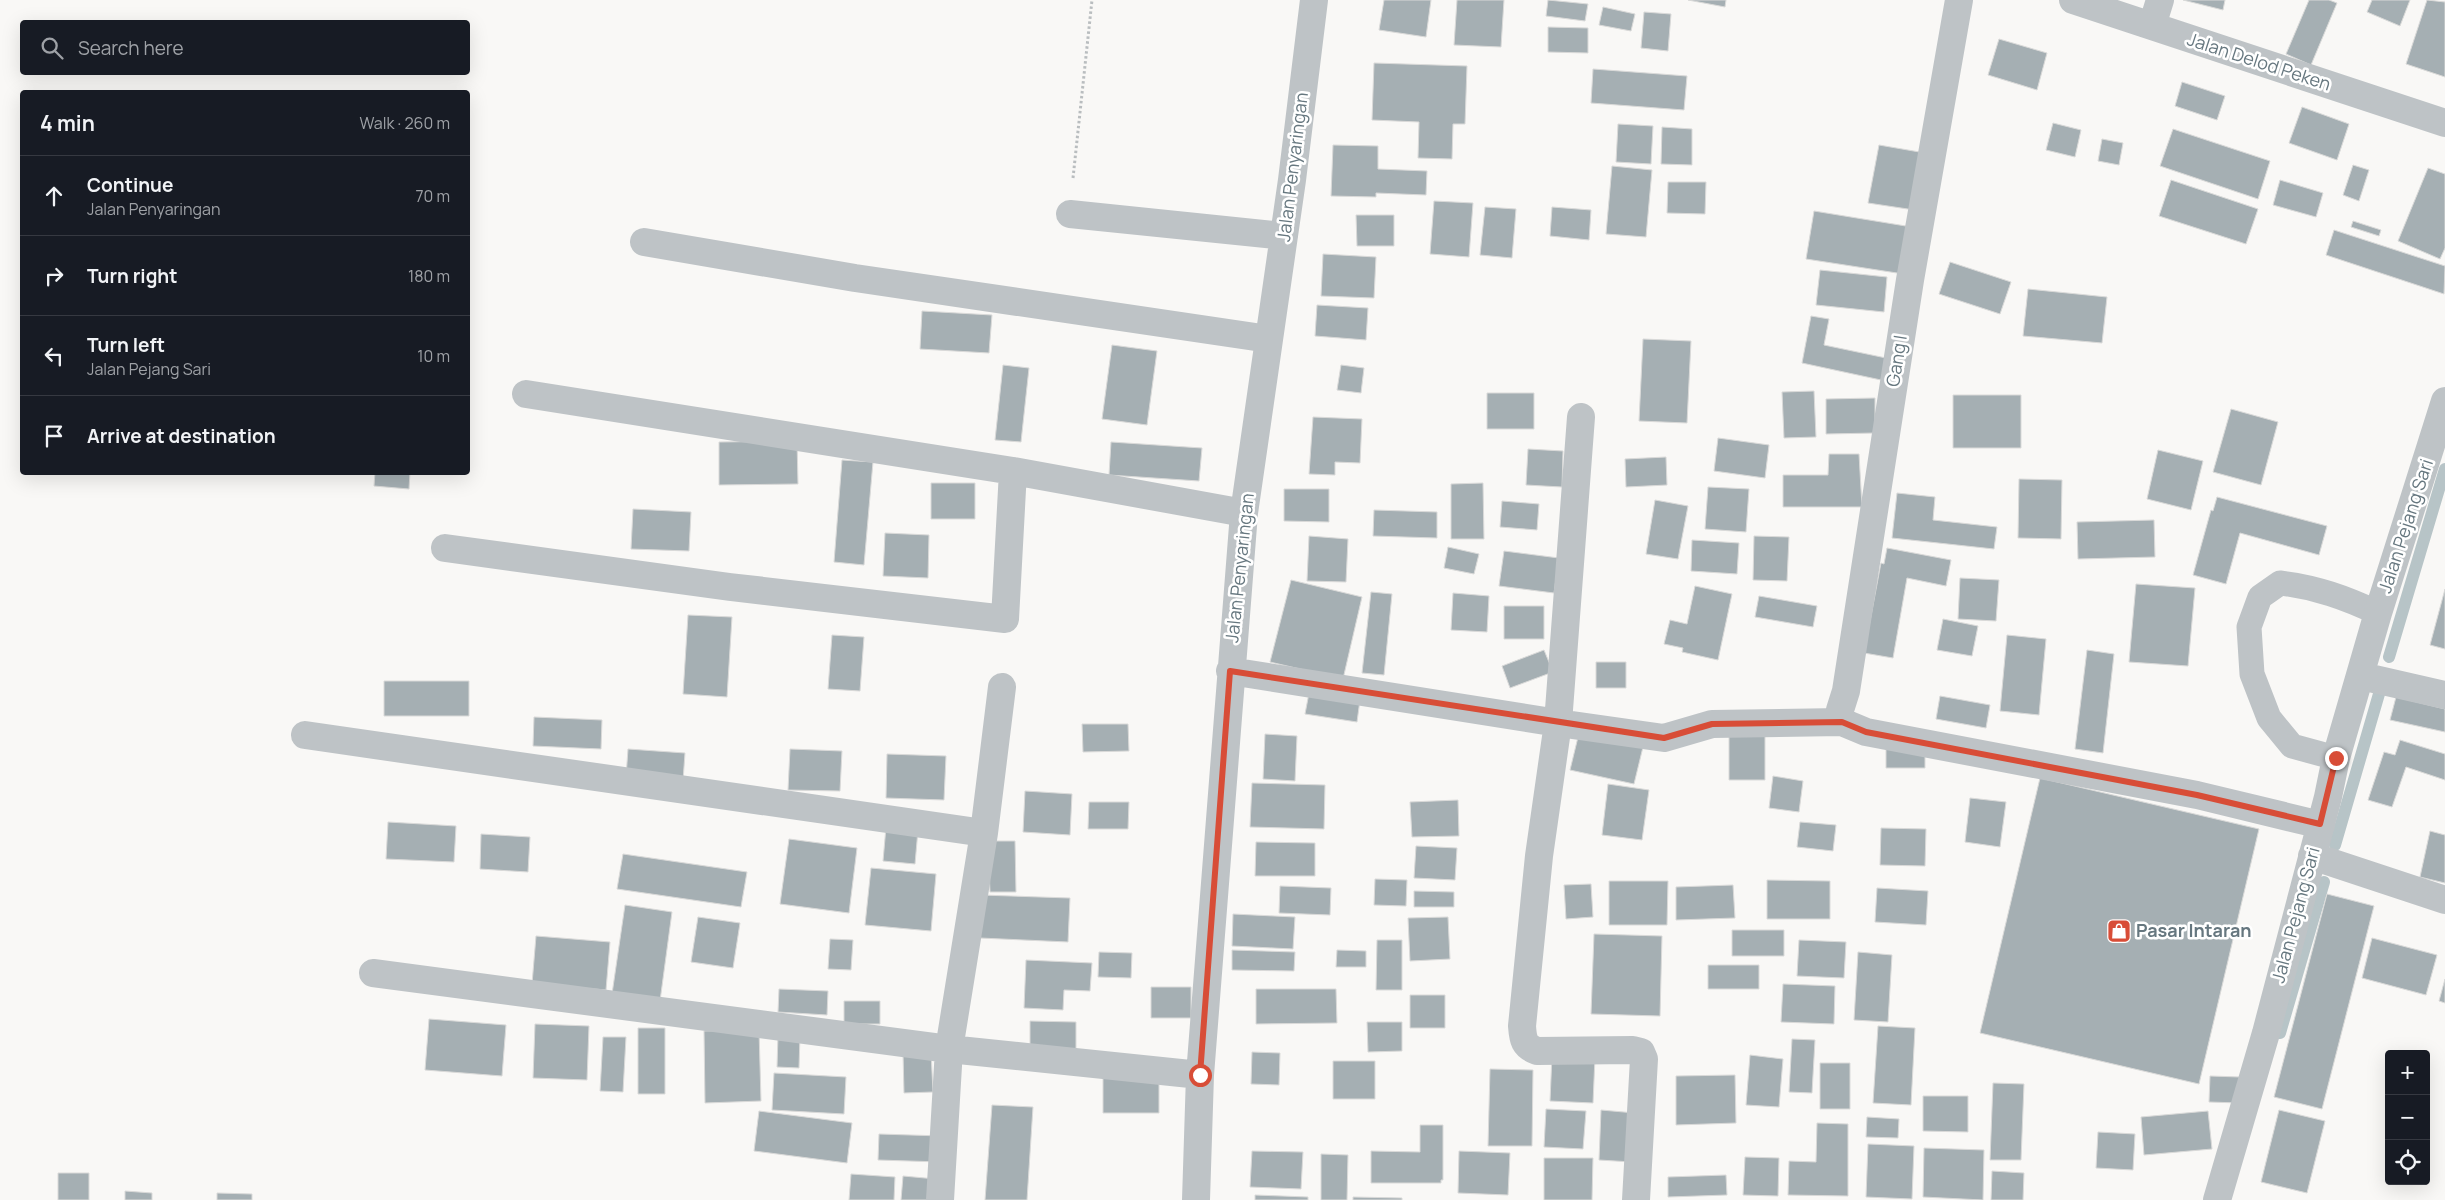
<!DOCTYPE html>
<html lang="en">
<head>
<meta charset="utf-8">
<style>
	body { margin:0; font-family:Manrope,sans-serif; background:#20242c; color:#f1f3f6 }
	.controls { position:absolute; right:15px; bottom:15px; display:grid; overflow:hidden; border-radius:5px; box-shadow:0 5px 20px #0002 }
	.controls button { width:45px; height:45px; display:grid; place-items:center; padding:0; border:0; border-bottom:1px solid #363941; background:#171b24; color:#f1f3f6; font:25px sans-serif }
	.stop { position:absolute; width:15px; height:15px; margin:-11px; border:4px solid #d84d37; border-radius:50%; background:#fff }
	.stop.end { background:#d84d37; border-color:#fff; box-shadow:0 1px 5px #0008 }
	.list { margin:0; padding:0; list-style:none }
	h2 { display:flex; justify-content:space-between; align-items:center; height:65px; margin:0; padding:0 20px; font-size:21px }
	h2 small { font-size:16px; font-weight:400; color:#9ea1a6 }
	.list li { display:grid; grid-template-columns:32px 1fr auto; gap:15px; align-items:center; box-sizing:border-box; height:80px; padding:0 20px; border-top:1px solid #363941 }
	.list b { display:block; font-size:19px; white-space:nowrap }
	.list p { margin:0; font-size:16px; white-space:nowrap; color:#9ea1a6 }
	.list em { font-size:16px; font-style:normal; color:#9ea1a6 }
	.icon { flex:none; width:28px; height:28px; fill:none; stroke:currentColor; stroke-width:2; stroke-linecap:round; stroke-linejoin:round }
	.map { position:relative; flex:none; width:2445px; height:1200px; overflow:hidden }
	.search { position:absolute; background:#171b24; box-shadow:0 5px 20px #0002; left:20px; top:20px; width:450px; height:55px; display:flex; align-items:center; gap:12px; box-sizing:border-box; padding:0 18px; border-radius:5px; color:#9ea1a6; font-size:19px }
	.panel { position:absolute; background:#171b24; box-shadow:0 5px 20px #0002; left:20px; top:90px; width:450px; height:385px; border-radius:5px }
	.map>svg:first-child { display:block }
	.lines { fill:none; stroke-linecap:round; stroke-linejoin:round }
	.stream { stroke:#b7c4c7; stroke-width:12 }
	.building { fill:#a5afb3; stroke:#dadad9 }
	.path { stroke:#b9bdbf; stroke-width:3; stroke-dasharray:2.5 2.5; stroke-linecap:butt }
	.lane { stroke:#bec3c6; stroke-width:25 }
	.street { stroke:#bec3c6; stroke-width:28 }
	.route { stroke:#d84d37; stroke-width:6 }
	.labels { text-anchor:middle; stroke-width:5; stroke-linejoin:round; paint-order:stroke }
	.street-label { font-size:18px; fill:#66777f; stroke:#fff }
	.poi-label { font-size:18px; font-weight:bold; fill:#66777f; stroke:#fff; text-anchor:start }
</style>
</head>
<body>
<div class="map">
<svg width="2445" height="1200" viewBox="0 0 2445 1200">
	<rect width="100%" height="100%" fill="#f9f8f6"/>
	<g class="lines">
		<path class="stream" d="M 2389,657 L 2445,469
			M 2335,845 L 2381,687
			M 2280,1033 L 2324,882"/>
	</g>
	<path class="building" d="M 1384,0 L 1431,0 L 1426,37 L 1379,30 Z
		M 1457,0 L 1504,0 L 1501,47 L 1454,45 Z
		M 1548,0 L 1588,4 L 1585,21 L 1546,16 Z
		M 1688,0 L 1726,0 L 1725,7 Z
		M 2183,0 L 2225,0 L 2223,10 Z
		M 2309,0 L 2329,0 L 2337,3 L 2311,65 L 2286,54 Z
		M 2372,0 L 2410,0 L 2400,26 L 2367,12 Z
		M 2427,0 L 2445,2 L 2445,77 L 2406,64 Z
		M 1603,7 L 1635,14 L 1631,31 L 1599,25 Z
		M 1644,12 L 1671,14 L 1668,51 L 1641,48 Z
		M 1548,27 L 1588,28 L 1588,53 L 1548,52 Z
		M 1999,39 L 2047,53 L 2037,90 L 1988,75 Z
		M 1374,63 L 1467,66 L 1465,124 L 1453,124 L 1452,159 L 1418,158 L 1419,122 L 1372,120 Z
		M 1593,69 L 1687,76 L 1684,110 L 1591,103 Z
		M 2182,82 L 2225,96 L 2217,120 L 2175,106 Z
		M 2302,107 L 2349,124 L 2337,160 L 2289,143 Z
		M 2053,123 L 2081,130 L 2075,157 L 2046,150 Z
		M 1618,124 L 1653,126 L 1651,164 L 1616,162 Z
		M 1662,127 L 1692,129 L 1692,165 L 1661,164 Z
		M 2173,129 L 2270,161 L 2258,199 L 2160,166 Z
		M 2102,139 L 2123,143 L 2119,165 L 2098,161 Z
		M 1333,145 L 1378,146 L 1378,169 L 1427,171 L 1426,195 L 1376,193 L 1376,197 L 1331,196 Z
		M 1879,145 L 1931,154 L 1921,211 L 1868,203 Z
		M 2353,165 L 2369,170 L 2359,201 L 2343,195 Z
		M 1612,166 L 1652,170 L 1646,237 L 1606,234 Z
		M 2428,168 L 2445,174 L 2445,248 L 2440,259 L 2398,241 Z
		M 2171,180 L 2258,209 L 2246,244 L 2159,216 Z
		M 2280,180 L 2323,193 L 2316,217 L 2273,205 Z
		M 1668,182 L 1706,182 L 1705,214 L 1667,213 Z
		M 1434,201 L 1473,203 L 1469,257 L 1430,254 Z
		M 1485,207 L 1516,209 L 1512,258 L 1480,255 Z
		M 1552,207 L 1591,210 L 1589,240 L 1550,236 Z
		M 1814,211 L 1918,228 L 1910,275 L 1806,259 Z
		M 1356,215 L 1394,215 L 1394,246 L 1357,246 Z
		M 2353,221 L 2381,230 L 2379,236 L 2351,227 Z
		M 2334,230 L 2445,266 L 2444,294 L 2326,255 Z
		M 1323,254 L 1376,257 L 1374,298 L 1321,296 Z
		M 1950,262 L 2011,282 L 2000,314 L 1939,294 Z
		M 1820,270 L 1887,277 L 1884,312 L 1816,305 Z
		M 2028,289 L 2107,297 L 2102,343 L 2023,336 Z
		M 1317,305 L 1368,308 L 1366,340 L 1315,336 Z
		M 922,311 L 992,315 L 989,353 L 920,349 Z
		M 1811,316 L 1829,319 L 1824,345 L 1886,358 L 1881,380 L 1802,363 Z
		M 1643,339 L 1691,341 L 1687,423 L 1639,421 Z
		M 1112,345 L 1157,351 L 1147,425 L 1102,419 Z
		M 1003,365 L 1029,368 L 1021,442 L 995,440 Z
		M 1341,365 L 1364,368 L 1361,393 L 1337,390 Z
		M 1814,391 L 1816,437 L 1784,438 L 1782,392 Z
		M 1487,393 L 1534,393 L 1534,429 L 1487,429 Z
		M 1953,395 L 2021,395 L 2021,448 L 1953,448 Z
		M 1875,398 L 1875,433 L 1826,434 L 1826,399 Z
		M 2231,409 L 2278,422 L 2261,485 L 2213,472 Z
		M 1313,417 L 1362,419 L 1360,463 L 1335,462 L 1335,475 L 1309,474 Z
		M 1718,438 L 1769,445 L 1765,478 L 1714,471 Z
		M 797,441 L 798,484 L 719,485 L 719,442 Z
		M 1111,442 L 1202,448 L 1199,481 L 1109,475 Z
		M 1528,449 L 1563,451 L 1562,487 L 1526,485 Z
		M 2158,450 L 2203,461 L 2191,510 L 2147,499 Z
		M 1829,454 L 1859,454 L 1862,507 L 1783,507 L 1783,475 L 1828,475 Z
		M 1666,457 L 1667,485 L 1626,487 L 1625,459 Z
		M 842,460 L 873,462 L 864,565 L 834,562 Z
		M 375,472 L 410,472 L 409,489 L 374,486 Z
		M 2019,479 L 2062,480 L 2061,539 L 2018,538 Z
		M 931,483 L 975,483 L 975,519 L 931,519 Z
		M 1483,483 L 1484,539 L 1451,539 L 1451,484 Z
		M 1708,487 L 1749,489 L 1746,532 L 1705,529 Z
		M 1284,489 L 1329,489 L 1329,522 L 1284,521 Z
		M 1897,493 L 1935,497 L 1933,520 L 1997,527 L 1994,549 L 1892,538 Z
		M 2217,497 L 2327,526 L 2319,555 L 2240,533 L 2226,584 L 2193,575 L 2211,510 L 2213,511 Z
		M 1655,500 L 1688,506 L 1678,559 L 1646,554 Z
		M 1502,501 L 1539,504 L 1537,530 L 1500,527 Z
		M 633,509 L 691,512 L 689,551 L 631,549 Z
		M 1374,510 L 1437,512 L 1437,538 L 1373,536 Z
		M 2154,520 L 2155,557 L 2078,559 L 2077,522 Z
		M 885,533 L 929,535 L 928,578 L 883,576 Z
		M 1309,536 L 1348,539 L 1346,582 L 1307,581 Z
		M 1754,536 L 1789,537 L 1787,581 L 1753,580 Z
		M 1692,540 L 1739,543 L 1737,574 L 1691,571 Z
		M 1448,547 L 1479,554 L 1474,574 L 1444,568 Z
		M 1887,548 L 1951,560 L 1946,586 L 1907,578 L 1893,658 L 1864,653 L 1881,563 L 1884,564 Z
		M 1504,551 L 1559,558 L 1554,593 L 1499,586 Z
		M 1960,578 L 1999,580 L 1996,621 L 1958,619 Z
		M 1291,580 L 1362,597 L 1343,679 L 1270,662 Z
		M 2136,584 L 2195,588 L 2188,666 L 2129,662 Z
		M 1695,586 L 1732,594 L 1718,660 L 1682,652 L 1683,648 L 1664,644 L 1670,620 L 1687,624 Z
		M 2445,589 L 2445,649 L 2430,645 Z
		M 1371,592 L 1392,594 L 1384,675 L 1362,673 Z
		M 1453,593 L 1489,596 L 1487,632 L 1451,630 Z
		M 1759,596 L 1817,606 L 1813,627 L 1755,617 Z
		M 1504,606 L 1544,606 L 1544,639 L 1504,639 Z
		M 688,615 L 732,617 L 727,697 L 683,694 Z
		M 1943,619 L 1978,626 L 1972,656 L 1937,650 Z
		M 832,635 L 864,637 L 860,691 L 828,689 Z
		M 2007,635 L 2046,639 L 2039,715 L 2000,711 Z
		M 1544,650 L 1553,672 L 1510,688 L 1502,666 Z
		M 2087,650 L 2114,654 L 2103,753 L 2075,749 Z
		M 1596,662 L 1626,662 L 1626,688 L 1596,688 Z
		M 384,681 L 469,681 L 469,716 L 384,716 Z
		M 1309,693 L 1360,700 L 1357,722 L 1305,714 Z
		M 1940,696 L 1990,705 L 1986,728 L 1936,719 Z
		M 2396,697 L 2445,709 L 2445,732 L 2390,720 Z
		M 534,717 L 602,720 L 601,749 L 533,746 Z
		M 1082,724 L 1128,724 L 1129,751 L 1083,752 Z
		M 1579,733 L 1643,747 L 1634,784 L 1570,770 Z
		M 1265,734 L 1297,736 L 1295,781 L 1263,779 Z
		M 1729,736 L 1765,736 L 1765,780 L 1729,780 Z
		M 2400,740 L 2445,754 L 2445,780 L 2406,767 L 2392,807 L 2368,800 L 2384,752 L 2395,755 Z
		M 1886,743 L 1925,743 L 1925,768 L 1886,768 Z
		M 628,749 L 685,753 L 683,781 L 626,777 Z
		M 790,749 L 842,751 L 840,791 L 788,790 Z
		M 887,754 L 946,756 L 944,800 L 886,798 Z
		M 1773,776 L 1803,781 L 1799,812 L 1769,808 Z
		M 2040,778 L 2259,829 L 2199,1084 L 1980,1033 Z
		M 1252,783 L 1325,785 L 1324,829 L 1250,827 Z
		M 1608,784 L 1649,790 L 1642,840 L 1602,835 Z
		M 1025,791 L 1072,794 L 1070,835 L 1023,832 Z
		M 1970,798 L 2006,802 L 2000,847 L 1965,842 Z
		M 1458,800 L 1459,836 L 1412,837 L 1410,802 Z
		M 1089,802 L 1129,802 L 1128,829 L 1088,829 Z
		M 388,822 L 456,826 L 454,862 L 386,859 Z
		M 1800,822 L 1836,825 L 1833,851 L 1797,847 Z
		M 886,827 L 918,830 L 915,864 L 883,861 Z
		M 1881,828 L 1926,829 L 1925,866 L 1880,865 Z
		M 2430,831 L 2445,835 L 2445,883 L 2420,877 Z
		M 481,834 L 530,837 L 528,872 L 480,869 Z
		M 789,839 L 857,848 L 849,913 L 780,904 Z
		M 988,841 L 1015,841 L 1016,892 L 990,892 Z
		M 1256,842 L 1315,843 L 1315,876 L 1255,876 Z
		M 1416,846 L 1457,848 L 1455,880 L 1414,878 Z
		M 623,854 L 747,872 L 741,907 L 617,889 Z
		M 871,868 L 936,874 L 931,931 L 865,925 Z
		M 1375,879 L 1407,880 L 1406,906 L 1374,905 Z
		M 1767,880 L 1830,881 L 1830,919 L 1767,919 Z
		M 1609,881 L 1668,881 L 1667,925 L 1609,925 Z
		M 1591,884 L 1593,917 L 1566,919 L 1564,885 Z
		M 1733,885 L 1735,918 L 1676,920 L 1676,887 Z
		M 1280,886 L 1331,888 L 1330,915 L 1279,913 Z
		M 1877,888 L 1928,891 L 1926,925 L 1875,922 Z
		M 1414,891 L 1454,892 L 1454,907 L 1414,907 Z
		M 2327,894 L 2374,906 L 2322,1109 L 2274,1097 Z
		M 981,895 L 1070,898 L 1068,942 L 980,938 Z
		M 625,905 L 672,912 L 660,1001 L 612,994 Z
		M 1233,914 L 1295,917 L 1293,949 L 1232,946 Z
		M 698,917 L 740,923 L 733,968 L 691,962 Z
		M 1448,917 L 1450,959 L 1410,961 L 1408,918 Z
		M 1732,930 L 1784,930 L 1784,956 L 1732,956 Z
		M 1594,934 L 1662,936 L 1660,1016 L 1591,1014 Z
		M 536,936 L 610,942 L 606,990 L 532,984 Z
		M 2372,938 L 2437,955 L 2426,995 L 2362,978 Z
		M 830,939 L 853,940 L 851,970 L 828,969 Z
		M 1377,940 L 1402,940 L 1402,990 L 1376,990 Z
		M 1799,940 L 1846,942 L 1844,978 L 1797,976 Z
		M 1232,950 L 1295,952 L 1294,971 L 1232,970 Z
		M 1337,950 L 1366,951 L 1366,967 L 1336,967 Z
		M 1099,952 L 1132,953 L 1131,978 L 1098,977 Z
		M 1858,952 L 1892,955 L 1888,1022 L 1854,1020 Z
		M 1026,960 L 1092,963 L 1090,991 L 1064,990 L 1063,1010 L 1024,1008 Z
		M 1708,965 L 1759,965 L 1759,989 L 1708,989 Z
		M 2445,979 L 2445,1003 L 2439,1001 Z
		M 1783,984 L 1835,986 L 1834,1024 L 1781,1022 Z
		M 1151,987 L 1191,987 L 1191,1018 L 1151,1018 Z
		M 779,989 L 828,991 L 827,1015 L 778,1012 Z
		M 1256,989 L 1336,989 L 1337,1023 L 1256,1024 Z
		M 1410,995 L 1445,995 L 1445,1028 L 1410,1028 Z
		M 844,1001 L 880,1001 L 880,1024 L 844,1024 Z
		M 429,1019 L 506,1025 L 502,1076 L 425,1070 Z
		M 1030,1021 L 1076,1022 L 1076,1049 L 1030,1048 Z
		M 1367,1022 L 1402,1022 L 1402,1051 L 1368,1052 Z
		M 535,1024 L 589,1026 L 587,1080 L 533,1078 Z
		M 1878,1026 L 1915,1028 L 1911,1105 L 1873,1103 Z
		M 638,1028 L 665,1028 L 665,1094 L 638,1094 Z
		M 759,1030 L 761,1101 L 705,1103 L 704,1031 Z
		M 778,1035 L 800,1035 L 799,1068 L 777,1067 Z
		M 603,1037 L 626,1037 L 623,1092 L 600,1091 Z
		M 1792,1039 L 1815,1040 L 1812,1093 L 1789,1092 Z
		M 931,1052 L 933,1092 L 904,1093 L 903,1053 Z
		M 1252,1052 L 1280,1053 L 1279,1085 L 1251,1084 Z
		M 1552,1055 L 1595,1057 L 1593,1103 L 1550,1101 Z
		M 1750,1055 L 1783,1059 L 1779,1107 L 1746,1105 Z
		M 1333,1061 L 1375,1061 L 1375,1099 L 1333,1099 Z
		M 1820,1063 L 1850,1063 L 1850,1109 L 1820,1109 Z
		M 1490,1069 L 1533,1070 L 1532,1146 L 1488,1146 Z
		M 774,1073 L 846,1077 L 844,1114 L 772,1110 Z
		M 1735,1075 L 1736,1123 L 1676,1125 L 1676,1076 Z
		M 1103,1076 L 1159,1076 L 1159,1113 L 1103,1113 Z
		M 2210,1076 L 2240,1077 L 2240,1103 L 2209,1102 Z
		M 1993,1083 L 2024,1084 L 2021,1160 L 1990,1160 Z
		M 1923,1096 L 1968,1096 L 1968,1132 L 1923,1131 Z
		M 992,1105 L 1033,1107 L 1027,1200 L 985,1200 Z
		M 1546,1109 L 1586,1111 L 1583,1149 L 1544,1147 Z
		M 1601,1110 L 1635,1113 L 1632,1162 L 1599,1160 Z
		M 2279,1110 L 2325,1121 L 2307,1193 L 2261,1182 Z
		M 759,1111 L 852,1123 L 847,1163 L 754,1151 Z
		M 2208,1111 L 2212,1149 L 2144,1155 L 2141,1117 Z
		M 1867,1117 L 1899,1119 L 1898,1138 L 1866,1137 Z
		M 1817,1123 L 1848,1124 L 1848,1196 L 1788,1195 L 1789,1161 L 1816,1162 Z
		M 1420,1125 L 1443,1125 L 1443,1180 L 1441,1180 L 1441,1183 L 1371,1183 L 1371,1151 L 1420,1152 Z
		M 2098,1132 L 2135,1134 L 2133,1170 L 2096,1168 Z
		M 879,1134 L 942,1136 L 941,1162 L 878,1160 Z
		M 1868,1144 L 1914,1146 L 1912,1199 L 1866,1197 Z
		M 1924,1148 L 1984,1150 L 1983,1200 L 1923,1197 Z
		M 1252,1151 L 1303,1152 L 1301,1189 L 1250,1187 Z
		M 1459,1151 L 1510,1153 L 1508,1195 L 1458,1193 Z
		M 1321,1154 L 1348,1155 L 1347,1200 L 1321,1200 Z
		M 1745,1157 L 1779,1158 L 1778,1196 L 1743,1195 Z
		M 1544,1158 L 1593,1158 L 1592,1200 L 1544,1200 Z
		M 1992,1171 L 2024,1173 L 2023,1200 L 1991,1200 Z
		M 58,1173 L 89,1173 L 89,1200 L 58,1200 Z
		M 851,1174 L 895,1177 L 894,1200 L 849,1200 Z
		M 1726,1175 L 1727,1195 L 1668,1197 L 1668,1177 Z
		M 903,1176 L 936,1179 L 934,1200 L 901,1200 Z
		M 125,1191 L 152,1193 L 152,1200 L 125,1200 Z
		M 217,1193 L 252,1194 L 252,1200 L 217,1200 Z
		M 1255,1195 L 1308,1197 L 1308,1200 L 1255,1200 Z
		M 1353,1197 L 1402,1198 L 1402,1200 L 1353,1200 Z"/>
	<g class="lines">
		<path class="path" d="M 1073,178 L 1092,0"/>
		<path class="lane" d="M 2336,758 L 2292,746 L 2269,718 L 2252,674 L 2249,627 L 2260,597 L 2280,583 C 2316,587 2346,598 2378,613"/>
		<path class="street" d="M 2073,0 L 2445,123
			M 2152,26 L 2160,0
			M 1070,214 L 1284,236
			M 644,242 L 855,278 L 1269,339
			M 526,394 L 1013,471 L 1244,513
			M 1581,417 L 1558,723 L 1664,738 L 1712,724 L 1842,722 L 1866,732 L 2197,795 L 2321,825
			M 445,548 L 730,587 L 1005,619 L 1013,471
			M 1230,671 L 1558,723 L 1539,856 L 1522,1026 C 1523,1040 1524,1046 1537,1051 L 1633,1050 L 1641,1052 L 1644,1059 L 1636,1200
			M 2361,676 L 2445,695
			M 1840,722 L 1840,710 L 1846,691 L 1910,280 L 1959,0
			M 305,735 L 984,833
			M 2312,856 L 2445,900
			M 373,973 L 949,1049 L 1200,1075
			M 940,1200 L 949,1049 L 984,833 L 1002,687
			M 1196,1200 L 1200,1075 L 1244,513 L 1292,180 L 1314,0
			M 2217,1200 L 2266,1033 L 2328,797 L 2336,758 L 2378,613 L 2445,401"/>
	</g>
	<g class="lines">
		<path class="route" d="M 1200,1075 L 1230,671 L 1664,738 L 1712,724 L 1842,722 L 1866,732 L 2197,795 L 2320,824 L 2336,758"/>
	</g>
	<defs>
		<g id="shop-square" transform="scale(1.25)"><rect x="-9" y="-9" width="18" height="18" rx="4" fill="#d84d37" stroke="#fff"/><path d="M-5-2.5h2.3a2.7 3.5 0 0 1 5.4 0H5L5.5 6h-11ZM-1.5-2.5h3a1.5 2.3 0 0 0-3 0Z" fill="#fff"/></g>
	</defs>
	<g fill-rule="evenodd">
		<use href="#shop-square" x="2119" y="931"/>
	</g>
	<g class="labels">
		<g class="street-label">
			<text transform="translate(2259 62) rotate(18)" y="6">Jalan Delod Peken</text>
			<text transform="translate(1293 167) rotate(-83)" y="6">Jalan Penyaringan</text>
			<text transform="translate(1897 361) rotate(-81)" y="6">Gang I</text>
			<text transform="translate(2406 526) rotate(-72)" y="6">Jalan Pejang Sari</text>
			<text transform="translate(1240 568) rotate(-84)" y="6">Jalan Penyaringan</text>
			<text transform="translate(2296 915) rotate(-75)" y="6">Jalan Pejang Sari</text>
		</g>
		<g class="poi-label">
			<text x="2136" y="937">Pasar Intaran</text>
		</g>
	</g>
</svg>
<div class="controls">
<button>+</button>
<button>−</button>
<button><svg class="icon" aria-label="locate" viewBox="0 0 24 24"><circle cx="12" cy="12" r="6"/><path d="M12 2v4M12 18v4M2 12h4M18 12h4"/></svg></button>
</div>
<div class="stop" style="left:1200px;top:1075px"></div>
<div class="stop end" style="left:2336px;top:758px"></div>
<div class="search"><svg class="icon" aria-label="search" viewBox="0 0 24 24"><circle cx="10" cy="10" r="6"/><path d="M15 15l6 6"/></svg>Search here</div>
<section class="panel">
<h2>4 min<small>Walk · 260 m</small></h2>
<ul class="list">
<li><svg class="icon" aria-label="ahead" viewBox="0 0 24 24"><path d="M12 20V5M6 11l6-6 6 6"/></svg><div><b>Continue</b><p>Jalan Penyaringan</p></div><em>70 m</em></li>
<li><svg class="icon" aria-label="right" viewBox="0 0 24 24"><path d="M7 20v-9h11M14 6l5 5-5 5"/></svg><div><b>Turn right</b></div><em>180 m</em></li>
<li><svg class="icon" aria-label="left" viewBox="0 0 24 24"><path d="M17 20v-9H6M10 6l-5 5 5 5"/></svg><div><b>Turn left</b><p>Jalan Pejang Sari</p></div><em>10 m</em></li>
<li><svg class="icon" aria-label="arrive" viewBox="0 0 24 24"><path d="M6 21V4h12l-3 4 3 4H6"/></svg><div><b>Arrive at destination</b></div></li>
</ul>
</section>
</div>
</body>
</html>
